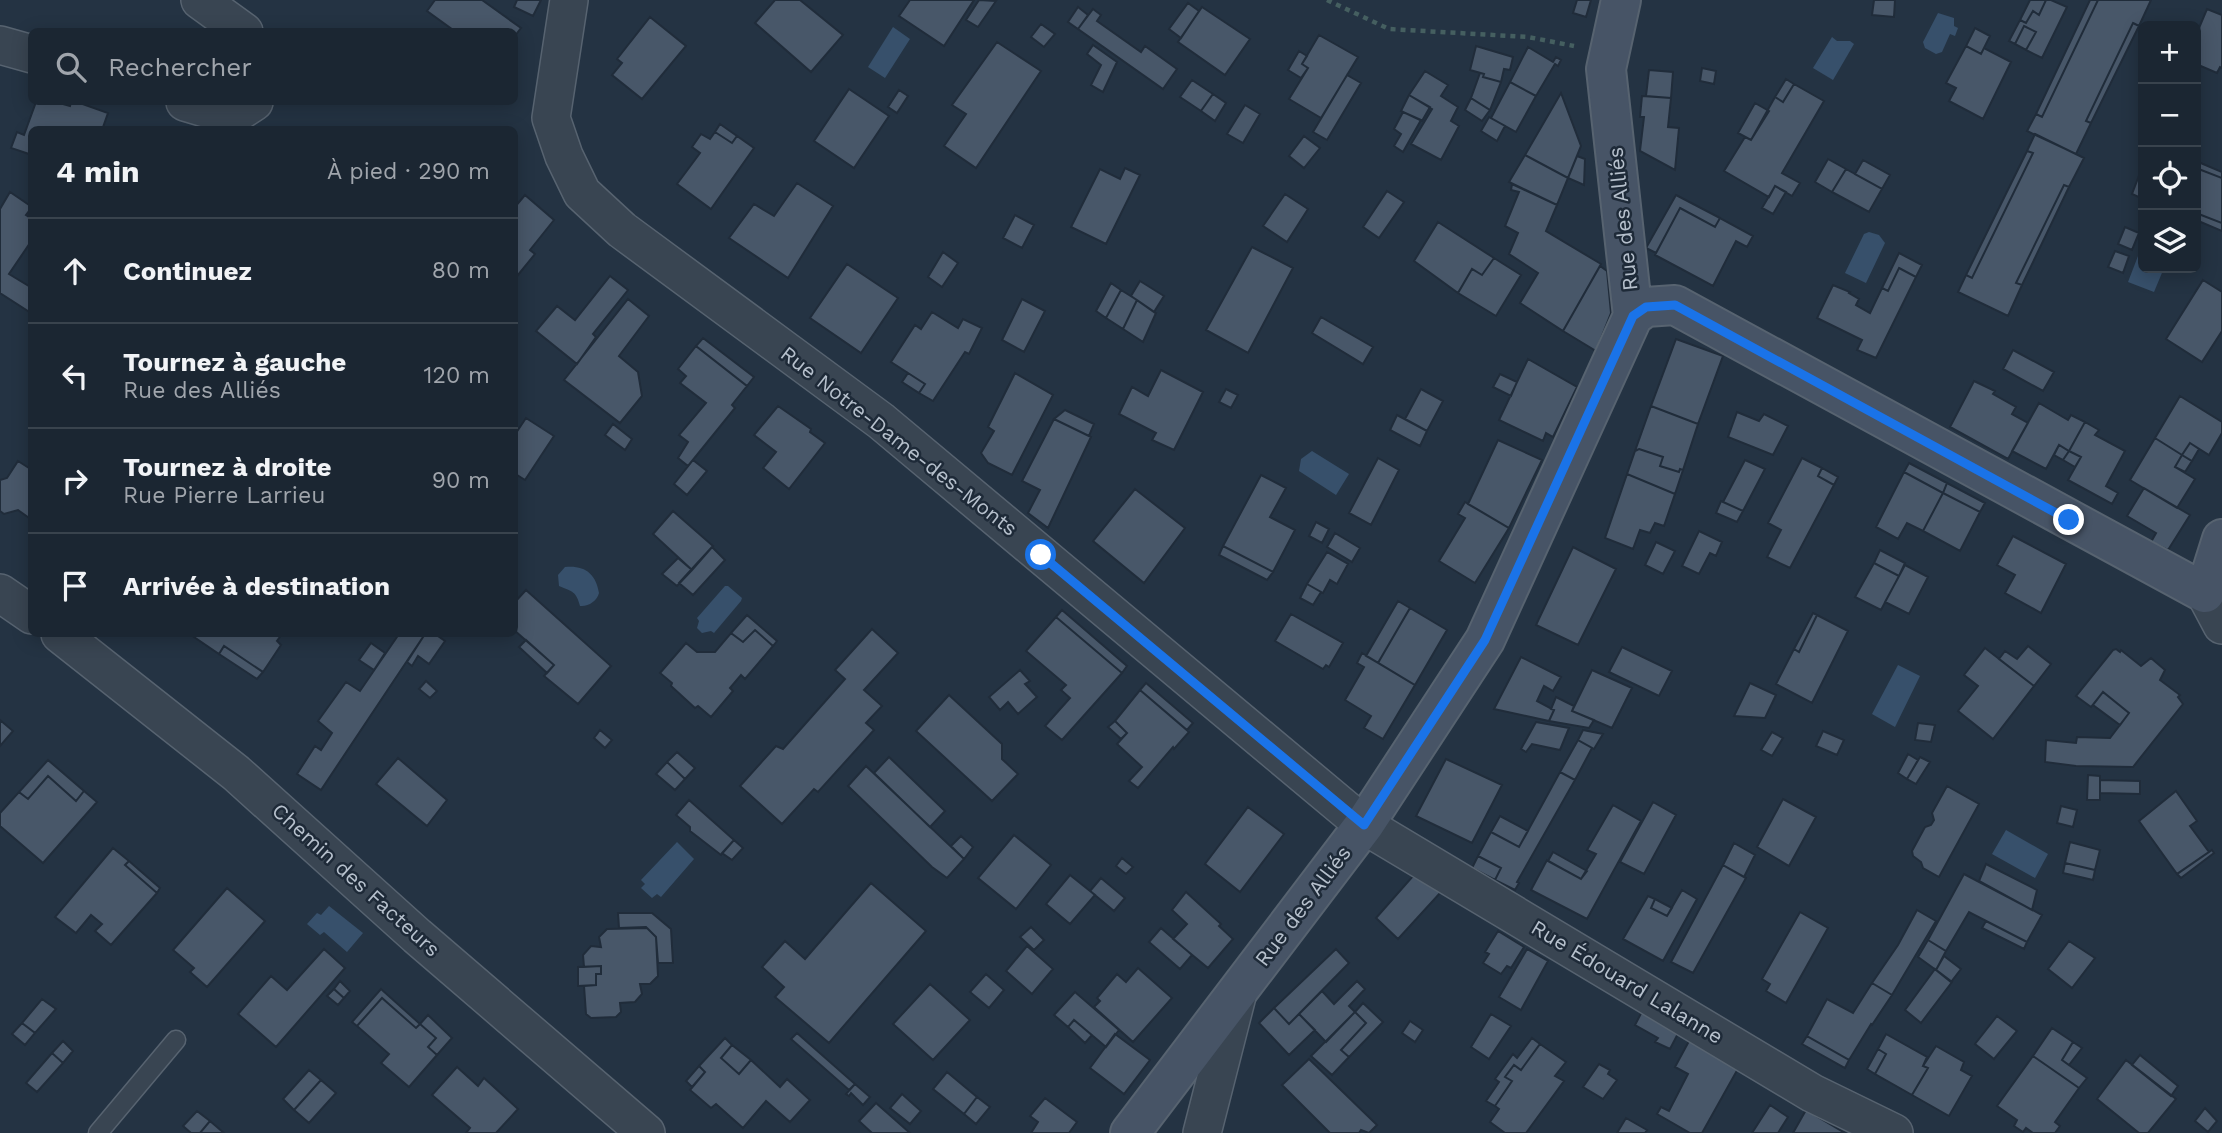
<!DOCTYPE html>
<html lang="fr">
<head>
<meta charset="utf-8">
<style>
	body { margin:0; font-family:"Work Sans",sans-serif; background:#242e3a; color:#f1f3f6 }
	.controls { position:absolute; right:21px; top:21px; display:grid; overflow:hidden; border-radius:10px; box-shadow:0 4px 18px #0003 }
	.controls button { width:63px; height:63px; display:grid; place-items:center; padding:0; border:0; border-bottom:2px solid #39434d; background:#1b2632; color:#f1f3f6; font:35px sans-serif }
	.stop { position:absolute; width:21px; height:21px; margin:-16px; border:5px solid #1a73e8; border-radius:50%; background:#fff }
	.stop.end { background:#1a73e8; border-color:#fff; box-shadow:0 2px 7px #0008 }
	.list { margin:0; padding:0; list-style:none }
	h2 { display:flex; justify-content:space-between; align-items:center; height:91px; margin:0; padding:0 28px; font-size:30px }
	h2 small { font-size:23px; font-weight:400; color:#a0a5ac }
	.list li { display:grid; grid-template-columns:46px 1fr auto; gap:21px; align-items:center; box-sizing:border-box; height:105px; padding:0 28px; border-top:2px solid #39434d }
	.list b { display:block; font-size:26px; white-space:nowrap }
	.list p { margin:0; font-size:23px; white-space:nowrap; color:#a0a5ac }
	.list em { font-size:23px; font-style:normal; color:#a0a5ac }
	.icon { flex:none; width:38px; height:38px; fill:none; stroke:currentColor; stroke-width:2; stroke-linecap:round; stroke-linejoin:round }
	.map { position:relative; flex:none; width:2222px; height:1133px; overflow:hidden }
	.search { position:absolute; background:#1b2632; box-shadow:0 4px 18px #0003; left:28px; top:28px; width:490px; height:77px; display:flex; align-items:center; gap:18px; box-sizing:border-box; padding:0 24px; border-radius:10px; color:#a0a5ac; font-size:26px }
	.panel { position:absolute; background:#1b2632; box-shadow:0 4px 18px #0003; left:28px; top:126px; width:490px; height:511px; border-radius:10px }
	.map>svg:first-child { display:block }
	.water { fill:#37506b }
	.building { fill:#485769; stroke:#202c3a; stroke-width:2 }
	.lines { fill:none; stroke-linecap:round; stroke-linejoin:round }
	.lane-casing { stroke:#576370; stroke-width:21 }
	.street-casing { stroke:#576370; stroke-width:40 }
	.secondary-casing { stroke:#576370; stroke-width:42 }
	.path { stroke:#455f60; stroke-width:4.5; stroke-dasharray:5 5; stroke-linecap:butt }
	.lane { stroke:#394552; stroke-width:18 }
	.street { stroke:#394552; stroke-width:37 }
	.secondary { stroke:#475466; stroke-width:38 }
	.route { stroke:#1a73e8; stroke-width:9 }
	.labels { text-anchor:middle; stroke-width:5; stroke-linejoin:round; paint-order:stroke }
	.street-label { font-size:21px; fill:#b6c0cc; stroke:#1e2a38 }
</style>
</head>
<body>
<div class="map">
<svg width="2222" height="1133" viewBox="0 0 2222 1133">
	<rect width="100%" height="100%" fill="#243343"/>
	<path class="water" d="M 1938,13 L 1954,18 L 1954,26 L 1958,28 L 1955,36 L 1950,34 L 1942,52 L 1936,54 L 1925,48 L 1923,42 Z
		M 893,27 L 910,39 L 885,78 L 868,67 Z
		M 1832,37 L 1837,41 L 1850,41 L 1854,44 L 1833,80 L 1813,68 Z
		M 1869,232 L 1879,235 L 1885,243 L 1866,283 L 1845,273 L 1864,234 Z
		M 2143,243 L 2143,268 L 2164,268 L 2154,292 L 2128,282 Z
		M 1312,451 L 1349,474 L 1336,495 L 1299,471 L 1301,459 Z
		M 565,567 C 585,565 596,574 599,593 C 597,601 588,607 580,606 C 576,591 573,592 559,586 L 558,575 Z
		M 725,586 L 728,586 L 742,598 L 741,601 L 714,633 L 711,631 L 702,633 L 697,628 L 699,621 L 697,618 Z
		M 1898,665 L 1920,676 L 1895,727 L 1872,714 Z
		M 2006,830 L 2048,854 L 2035,878 L 1992,854 Z
		M 677,842 L 694,859 L 661,897 L 657,894 L 652,898 L 641,888 L 645,884 L 641,880 Z
		M 329,906 L 363,933 L 347,952 L 324,932 L 320,935 L 307,924 L 317,913 L 321,915 Z"/>
	<path class="building" d="M 435,0 L 482,0 L 521,28 L 514,37 L 514,32 L 456,32 L 427,11 Z
		M 517,0 L 541,0 L 533,16 L 514,7 Z
		M 775,0 L 800,0 L 843,35 L 811,72 L 755,23 Z
		M 910,0 L 974,0 L 944,46 L 899,16 Z
		M 979,0 L 996,1 L 978,27 L 966,20 Z
		M 1577,0 L 1591,0 L 1586,17 L 1573,13 Z
		M 1874,0 L 1895,0 L 1894,17 L 1872,15 Z
		M 2030,0 L 2046,0 L 2039,15 L 2033,11 L 2026,23 L 2020,20 Z
		M 2046,0 L 2051,0 L 2067,7 L 2042,58 L 2026,50 L 2036,32 L 2024,26 L 2015,44 L 2009,41 L 2020,20 L 2026,23 L 2033,11 L 2039,15 Z
		M 2090,0 L 2098,0 L 2042,117 L 2036,114 Z
		M 2098,0 L 2151,0 L 2139,26 L 2133,23 L 2086,121 L 2091,123 L 2076,154 L 2027,131 L 2036,114 L 2042,117 Z
		M 1188,3 L 1199,11 L 1181,38 L 1169,29 Z
		M 1078,7 L 1088,15 L 1078,29 L 1068,22 Z
		M 1202,7 L 1250,39 L 1225,75 L 1178,42 Z
		M 1093,9 L 1101,15 L 1097,21 L 1141,52 L 1145,46 L 1177,69 L 1163,89 L 1078,29 Z
		M 2207,9 L 2222,15 L 2222,68 L 2220,67 L 2217,73 L 2196,64 L 2196,35 Z
		M 650,17 L 686,46 L 642,99 L 612,75 L 622,63 L 617,59 Z
		M 2133,23 L 2139,26 L 2091,123 L 2086,121 Z
		M 1041,24 L 1055,34 L 1044,47 L 1031,37 Z
		M 2024,26 L 2036,32 L 2026,50 L 2015,44 Z
		M 1975,28 L 1990,36 L 1981,54 L 1966,46 Z
		M 1319,35 L 1358,57 L 1321,118 L 1289,99 L 1308,68 L 1302,64 Z
		M 997,42 L 1041,71 L 976,168 L 944,146 L 966,114 L 952,105 Z
		M 1093,45 L 1117,62 L 1103,92 L 1091,85 L 1101,65 L 1087,54 Z
		M 1476,46 L 1513,57 L 1510,70 L 1504,69 L 1501,82 L 1483,77 L 1484,74 L 1470,70 Z
		M 1966,46 L 1981,54 L 1984,48 L 2011,62 L 1983,119 L 1949,101 L 1956,88 L 1946,83 Z
		M 1528,47 L 1553,62 L 1556,57 L 1561,60 L 1558,66 L 1555,64 L 1536,96 L 1510,82 Z
		M 1299,51 L 1307,56 L 1302,64 L 1308,68 L 1301,78 L 1288,70 Z
		M 1702,68 L 1716,71 L 1714,84 L 1700,81 Z
		M 1649,70 L 1673,72 L 1671,98 L 1646,96 Z
		M 1425,71 L 1448,85 L 1441,96 L 1458,107 L 1451,121 L 1459,126 L 1441,160 L 1411,144 L 1432,109 L 1409,95 Z
		M 1480,73 L 1484,74 L 1483,77 L 1501,82 L 1490,110 L 1471,98 Z
		M 1347,75 L 1361,83 L 1327,140 L 1313,132 Z
		M 1786,79 L 1794,84 L 1783,102 L 1775,97 Z
		M 1192,80 L 1213,94 L 1201,111 L 1180,97 Z
		M 1510,82 L 1536,96 L 1516,132 L 1491,118 Z
		M 1794,84 L 1824,101 L 1782,173 L 1800,183 L 1792,196 L 1775,186 L 1769,197 L 1724,171 L 1745,137 L 1751,140 L 1775,97 L 1783,102 Z
		M 849,89 L 889,116 L 854,168 L 814,141 Z
		M 899,90 L 908,96 L 897,113 L 888,107 Z
		M 1561,93 L 1581,146 L 1568,178 L 1525,155 Z
		M 1213,94 L 1226,103 L 1215,121 L 1201,111 Z
		M 1409,95 L 1430,107 L 1422,121 L 1401,111 Z
		M 1642,96 L 1671,98 L 1668,127 L 1679,128 L 1675,170 L 1640,151 L 1644,117 L 1640,117 Z
		M 1471,98 L 1490,110 L 1482,121 L 1465,110 Z
		M 36,102 L 56,102 L 70,106 L 71,102 L 77,102 L 108,113 L 102,130 L 32,130 L 32,155 L 11,148 L 17,132 L 24,135 Z
		M 1755,103 L 1769,111 L 1751,140 L 1738,133 Z
		M 1245,105 L 1260,114 L 1243,143 L 1227,134 Z
		M 1403,112 L 1421,120 L 1403,152 L 1394,146 L 1401,134 L 1394,129 Z
		M 1489,117 L 1505,126 L 1497,141 L 1481,131 Z
		M 720,124 L 737,136 L 732,143 L 715,132 Z
		M 715,132 L 732,143 L 737,136 L 754,148 L 711,209 L 677,184 L 700,153 L 692,147 L 701,134 L 710,139 Z
		M 2035,134 L 2084,158 L 2069,187 L 2064,185 L 2016,283 L 2022,285 L 2008,316 L 1958,292 L 1966,275 L 1972,278 L 2033,153 L 2027,151 Z
		M 1304,136 L 1320,148 L 1304,168 L 1289,156 Z
		M 2027,151 L 2033,153 L 1972,278 L 1966,275 Z
		M 1525,155 L 1568,178 L 1557,205 L 1509,182 Z
		M 1577,156 L 1585,159 L 1584,185 L 1568,178 Z
		M 1828,159 L 1846,169 L 1832,192 L 1815,182 Z
		M 1863,160 L 1890,175 L 1882,189 L 1855,174 Z
		M 2196,161 L 2222,172 L 2222,178 L 2196,168 Z
		M 2143,165 L 2143,199 L 2132,194 Z
		M 1125,168 L 1140,175 L 1106,244 L 1071,227 L 1100,169 L 1120,179 Z
		M 2196,168 L 2222,178 L 2222,223 L 2196,213 Z
		M 1846,169 L 1882,189 L 1869,212 L 1832,192 Z
		M 797,183 L 833,206 L 788,278 L 729,238 L 754,204 L 774,216 Z
		M 1512,184 L 1557,205 L 1546,231 L 1601,264 L 1563,331 L 1520,303 L 1538,273 L 1509,254 L 1518,233 L 1505,226 L 1519,192 L 1511,190 Z
		M 2064,185 L 2069,187 L 2022,285 L 2016,283 Z
		M 1775,186 L 1786,192 L 1773,214 L 1762,208 Z
		M 1387,191 L 1404,202 L 1379,238 L 1363,227 Z
		M 10,192 L 32,207 L 26,215 L 32,219 L 32,240 L 9,274 L 32,288 L 31,313 L 0,293 L 0,209 Z
		M 1285,194 L 1308,209 L 1287,242 L 1263,226 Z
		M 525,195 L 554,220 L 530,250 L 535,254 L 518,275 L 514,272 L 514,208 Z
		M 1676,195 L 1720,218 L 1715,227 L 1680,208 L 1656,253 L 1646,248 Z
		M 1680,208 L 1715,227 L 1720,218 L 1753,236 L 1747,247 L 1736,241 L 1713,286 L 1655,255 Z
		M 2196,213 L 2222,223 L 2222,231 L 2196,220 Z
		M 1015,215 L 1034,225 L 1022,248 L 1003,238 Z
		M 1438,222 L 1494,258 L 1482,275 L 1472,269 L 1458,293 L 1414,261 Z
		M 2125,227 L 2139,233 L 2132,250 L 2118,244 Z
		M 1252,247 L 1293,268 L 1248,353 L 1206,330 Z
		M 2115,251 L 2129,256 L 2123,273 L 2108,267 Z
		M 943,252 L 958,263 L 942,287 L 928,277 Z
		M 1899,253 L 1922,265 L 1916,277 L 1899,268 L 1888,291 L 1882,288 Z
		M 1494,258 L 1521,275 L 1496,316 L 1458,293 L 1472,269 L 1482,275 Z
		M 847,264 L 898,298 L 861,353 L 810,318 Z
		M 1600,266 L 1607,271 L 1611,313 L 1596,351 L 1563,331 Z
		M 1899,268 L 1916,277 L 1876,358 L 1857,350 L 1862,340 L 1817,318 L 1833,285 L 1850,292 L 1849,293 L 1859,299 L 1856,305 L 1870,313 L 1882,288 L 1888,291 Z
		M 610,276 L 628,290 L 593,334 L 596,337 L 577,364 L 536,331 L 557,306 L 575,320 Z
		M 2203,280 L 2222,292 L 2222,331 L 2202,362 L 2166,339 Z
		M 1140,281 L 1164,296 L 1154,312 L 1131,296 Z
		M 1111,283 L 1121,290 L 1106,318 L 1096,311 Z
		M 1121,290 L 1137,300 L 1123,329 L 1106,318 Z
		M 628,299 L 649,316 L 619,356 L 638,372 L 642,396 L 620,423 L 564,380 Z
		M 1022,299 L 1045,311 L 1024,352 L 1002,340 Z
		M 1137,300 L 1156,313 L 1143,342 L 1123,329 Z
		M 932,312 L 958,328 L 963,319 L 982,328 L 969,354 L 965,352 L 933,401 L 919,393 L 925,384 L 891,362 L 915,325 L 921,329 Z
		M 1321,317 L 1373,347 L 1363,364 L 1312,333 Z
		M 703,338 L 754,377 L 747,386 L 696,346 Z
		M 1676,339 L 1723,356 L 1698,424 L 1651,406 Z
		M 696,346 L 747,386 L 732,405 L 735,408 L 688,466 L 678,458 L 688,442 L 679,435 L 706,403 L 680,383 L 686,376 L 678,369 Z
		M 2013,350 L 2054,372 L 2043,391 L 2003,369 Z
		M 1528,359 L 1577,387 L 1553,437 L 1546,433 L 1543,441 L 1499,420 Z
		M 1161,370 L 1203,392 L 1174,450 L 1152,440 L 1156,433 L 1119,414 L 1132,387 L 1148,396 Z
		M 908,373 L 925,384 L 919,393 L 902,382 Z
		M 1015,373 L 1053,395 L 1012,475 L 988,463 L 981,453 L 994,431 L 988,427 Z
		M 1500,374 L 1517,382 L 1511,396 L 1493,387 Z
		M 1974,381 L 1995,391 L 1993,394 L 2016,407 L 2012,414 L 2028,423 L 2008,459 L 1950,427 Z
		M 1226,389 L 1238,395 L 1231,408 L 1219,402 Z
		M 1421,389 L 1443,401 L 1427,431 L 1405,419 Z
		M 2180,396 L 2222,422 L 2222,433 L 2209,455 L 2190,443 L 2182,455 L 2155,438 Z
		M 2039,403 L 2068,420 L 2071,415 L 2085,422 L 2069,451 L 2059,445 L 2046,469 L 2012,451 Z
		M 778,406 L 811,429 L 810,432 L 825,443 L 789,489 L 763,468 L 776,452 L 754,435 Z
		M 1651,406 L 1698,424 L 1683,470 L 1680,469 L 1679,472 L 1660,466 L 1663,457 L 1639,449 L 1635,451 Z
		M 1065,410 L 1094,424 L 1089,436 L 1054,419 Z
		M 1737,412 L 1759,421 L 1764,414 L 1788,426 L 1773,455 L 1728,437 Z
		M 1397,415 L 1427,431 L 1420,446 L 1390,430 Z
		M 526,418 L 554,436 L 525,480 L 514,473 L 514,432 L 516,433 Z
		M 1054,419 L 1091,437 L 1048,528 L 1028,513 L 1040,490 L 1022,481 Z
		M 2085,422 L 2099,430 L 2095,435 L 2125,451 L 2106,486 L 2118,493 L 2112,504 L 2068,480 L 2081,457 L 2069,451 Z
		M 613,424 L 632,439 L 625,450 L 605,435 Z
		M 2155,438 L 2182,455 L 2175,467 L 2195,479 L 2177,508 L 2130,480 Z
		M 1498,440 L 1542,460 L 1509,528 L 1468,504 Z
		M 2190,443 L 2199,449 L 2192,461 L 2182,455 Z
		M 2059,445 L 2069,451 L 2063,460 L 2054,455 Z
		M 1639,449 L 1663,457 L 1660,466 L 1679,472 L 1680,469 L 1683,470 L 1675,494 L 1627,474 L 1635,451 Z
		M 2069,451 L 2081,457 L 2075,467 L 2063,460 Z
		M 2182,455 L 2192,461 L 2185,472 L 2175,467 Z
		M 1378,458 L 1399,470 L 1371,525 L 1349,513 Z
		M 1802,458 L 1822,468 L 1818,476 L 1834,485 L 1790,568 L 1767,557 L 1781,530 L 1768,523 Z
		M 693,460 L 707,471 L 687,495 L 674,484 Z
		M 1745,460 L 1765,469 L 1743,511 L 1723,502 Z
		M 18,461 L 32,470 L 32,520 L 18,510 L 4,514 L 0,511 L 0,480 L 7,478 Z
		M 1909,463 L 1947,483 L 1943,493 L 1904,472 Z
		M 1822,468 L 1838,477 L 1834,485 L 1818,476 Z
		M 1904,472 L 1943,493 L 1923,531 L 1907,523 L 1898,539 L 1876,527 Z
		M 1627,474 L 1675,494 L 1664,526 L 1655,523 L 1650,533 L 1640,530 L 1633,549 L 1605,538 Z
		M 1261,475 L 1286,488 L 1270,517 L 1295,530 L 1273,572 L 1223,546 Z
		M 1947,483 L 1985,503 L 1980,512 L 1943,493 Z
		M 2144,488 L 2190,515 L 2168,550 L 2151,542 L 2156,533 L 2127,516 Z
		M 1135,489 L 1185,528 L 1144,583 L 1093,541 Z
		M 1943,493 L 1980,512 L 1960,551 L 1923,531 Z
		M 1721,501 L 1743,511 L 1737,522 L 1716,513 Z
		M 1465,502 L 1509,528 L 1475,583 L 1439,561 L 1465,518 L 1458,514 Z
		M 673,511 L 713,546 L 692,570 L 653,534 Z
		M 1316,522 L 1329,529 L 1322,543 L 1309,536 Z
		M 1699,531 L 1722,542 L 1716,556 L 1710,553 L 1699,574 L 1682,566 Z
		M 1335,533 L 1360,548 L 1352,562 L 1327,547 Z
		M 2013,536 L 2066,564 L 2041,613 L 2005,593 L 2015,575 L 1997,565 Z
		M 1656,542 L 1675,551 L 1663,574 L 1645,565 Z
		M 1223,546 L 1273,572 L 1267,580 L 1219,555 Z
		M 712,547 L 725,560 L 693,595 L 679,583 Z
		M 1573,547 L 1616,569 L 1578,645 L 1536,625 Z
		M 1880,550 L 1905,563 L 1899,576 L 1874,563 Z
		M 1327,552 L 1348,564 L 1337,584 L 1330,580 L 1323,593 L 1307,584 Z
		M 678,558 L 692,570 L 677,586 L 662,574 Z
		M 1874,563 L 1899,576 L 1881,610 L 1855,597 Z
		M 1905,565 L 1928,577 L 1909,614 L 1885,602 Z
		M 1307,584 L 1321,592 L 1313,605 L 1300,598 Z
		M 526,590 L 611,666 L 578,704 L 544,676 L 554,665 L 514,630 L 514,603 Z
		M 1398,601 L 1410,608 L 1378,663 L 1366,656 Z
		M 1410,608 L 1447,630 L 1415,685 L 1378,663 Z
		M 1062,610 L 1127,666 L 1122,673 L 1056,617 Z
		M 1813,613 L 1817,615 L 1799,652 L 1794,649 Z
		M 1291,614 L 1343,643 L 1329,667 L 1326,665 L 1323,669 L 1275,641 Z
		M 747,615 L 777,641 L 773,646 L 755,630 L 743,642 L 731,633 Z
		M 1817,615 L 1848,631 L 1812,703 L 1776,684 L 1794,649 L 1799,652 Z
		M 1056,617 L 1122,673 L 1062,740 L 1045,726 L 1070,698 L 1061,690 L 1066,685 L 1026,651 Z
		M 872,629 L 898,653 L 864,690 L 882,706 L 866,723 L 874,730 L 818,792 L 814,789 L 782,824 L 740,786 L 776,746 L 783,749 L 845,679 L 835,670 Z
		M 755,630 L 773,646 L 745,679 L 741,675 L 730,688 L 733,691 L 711,717 L 698,706 L 695,708 L 671,686 L 672,683 L 660,673 L 686,643 L 697,652 L 715,652 L 731,633 L 743,642 Z
		M 196,634 L 282,634 L 277,641 L 281,645 L 263,672 L 224,646 L 219,654 L 194,637 Z
		M 399,634 L 425,634 L 321,790 L 297,774 L 315,746 L 321,750 L 332,733 L 318,721 L 346,682 L 360,691 Z
		M 425,634 L 435,634 L 445,641 L 429,664 L 418,656 L 412,666 L 407,662 Z
		M 526,640 L 554,665 L 547,673 L 519,647 Z
		M 371,643 L 385,653 L 374,670 L 359,660 Z
		M 224,646 L 263,672 L 257,679 L 219,654 Z
		M 2028,646 L 2051,664 L 2034,686 L 1999,659 L 2005,651 L 2017,659 Z
		M 1622,647 L 1672,671 L 1659,696 L 1609,672 Z
		M 1985,648 L 2034,686 L 1993,739 L 1958,711 L 1978,686 L 1964,675 Z
		M 2116,649 L 2120,652 L 2121,650 L 2141,666 L 2151,658 L 2165,670 L 2160,680 L 2180,695 L 2178,697 L 2183,704 L 2133,767 L 2076,766 L 2045,762 L 2046,740 L 2076,743 L 2077,737 L 2110,738 L 2129,713 L 2103,692 L 2091,707 L 2076,696 L 2113,650 Z
		M 1362,653 L 1415,685 L 1383,739 L 1364,728 L 1371,716 L 1345,700 L 1364,667 L 1357,663 Z
		M 1521,657 L 1561,677 L 1553,691 L 1544,686 L 1537,701 L 1554,710 L 1549,721 L 1494,709 Z
		M 1020,670 L 1030,681 L 1025,684 L 1037,697 L 1018,714 L 1008,702 L 1000,710 L 989,697 Z
		M 1592,670 L 1632,688 L 1612,728 L 1572,711 Z
		M 426,681 L 437,691 L 430,698 L 419,689 Z
		M 1146,683 L 1193,723 L 1187,730 L 1140,690 Z
		M 1750,683 L 1776,695 L 1765,718 L 1734,716 Z
		M 1140,690 L 1189,732 L 1174,749 L 1173,747 L 1138,788 L 1129,781 L 1142,767 L 1117,744 L 1127,733 L 1115,721 Z
		M 2103,692 L 2129,713 L 2120,725 L 2093,705 Z
		M 949,695 L 1002,744 L 1002,759 L 1018,774 L 992,801 L 916,731 Z
		M 1556,697 L 1574,706 L 1572,711 L 1594,720 L 1589,728 L 1549,721 L 1554,710 L 1551,709 Z
		M 0,720 L 13,731 L 0,746 Z
		M 1115,721 L 1127,733 L 1121,739 L 1108,727 Z
		M 1536,722 L 1569,728 L 1560,750 L 1532,744 L 1526,752 L 1521,749 Z
		M 1918,723 L 1935,725 L 1931,742 L 1915,740 Z
		M 600,730 L 612,740 L 605,748 L 594,738 Z
		M 1583,730 L 1603,734 L 1594,749 L 1578,740 Z
		M 1823,731 L 1844,740 L 1837,755 L 1816,746 Z
		M 1772,732 L 1783,738 L 1772,756 L 1761,750 Z
		M 1578,740 L 1592,748 L 1575,780 L 1560,772 Z
		M 677,752 L 695,768 L 685,779 L 667,762 Z
		M 1908,754 L 1918,760 L 1907,779 L 1898,773 Z
		M 889,757 L 945,811 L 930,827 L 874,773 Z
		M 1920,757 L 1930,762 L 1916,784 L 1907,779 Z
		M 398,758 L 447,800 L 427,826 L 376,784 Z
		M 1446,759 L 1502,785 L 1472,843 L 1416,816 Z
		M 48,760 L 84,791 L 76,801 L 48,776 L 28,799 L 19,792 Z
		M 667,762 L 685,779 L 675,790 L 656,774 Z
		M 866,766 L 964,859 L 947,878 L 932,867 L 848,786 Z
		M 1560,772 L 1575,780 L 1517,882 L 1519,883 L 1515,890 L 1495,880 L 1501,868 L 1478,856 L 1491,832 L 1519,847 Z
		M 2088,775 L 2100,776 L 2100,800 L 2087,800 Z
		M 48,776 L 76,801 L 84,791 L 97,802 L 43,863 L 0,826 L 0,813 L 19,792 L 28,799 Z
		M 2100,780 L 2140,781 L 2140,794 L 2100,793 Z
		M 1947,786 L 1979,804 L 1939,877 L 1923,868 L 1921,862 L 1913,856 L 1912,851 L 1925,827 L 1931,825 L 1934,820 L 1932,813 Z
		M 2176,791 L 2197,821 L 2190,826 L 2209,852 L 2177,874 L 2139,821 Z
		M 1783,799 L 1816,817 L 1789,866 L 1757,847 Z
		M 689,800 L 734,840 L 721,855 L 690,831 L 690,827 L 676,815 Z
		M 1653,802 L 1676,815 L 1644,874 L 1620,862 Z
		M 1613,805 L 1641,821 L 1587,919 L 1531,890 L 1547,860 L 1581,879 L 1596,854 L 1587,850 Z
		M 2061,806 L 2077,810 L 2073,827 L 2057,823 Z
		M 1248,807 L 1284,834 L 1240,892 L 1205,864 Z
		M 1500,816 L 1528,831 L 1519,847 L 1491,832 Z
		M 1014,835 L 1051,865 L 1016,909 L 978,878 Z
		M 961,836 L 973,847 L 964,859 L 951,846 Z
		M 734,840 L 743,848 L 732,860 L 722,853 Z
		M 2070,842 L 2100,850 L 2095,870 L 2065,863 Z
		M 1734,843 L 1755,855 L 1744,877 L 1723,865 Z
		M 113,848 L 129,861 L 125,865 L 157,893 L 111,945 L 95,931 L 102,924 L 91,915 L 76,933 L 55,917 Z
		M 2212,850 L 2214,853 L 2181,878 L 2177,874 Z
		M 1553,852 L 1587,871 L 1581,879 L 1548,861 Z
		M 1478,856 L 1501,868 L 1495,880 L 1472,868 Z
		M 1122,858 L 1133,867 L 1126,874 L 1116,866 Z
		M 129,861 L 160,888 L 157,893 L 125,865 Z
		M 2065,863 L 2095,870 L 2093,880 L 2063,873 Z
		M 1986,864 L 2037,890 L 2032,910 L 1979,881 Z
		M 1723,865 L 1746,878 L 1693,973 L 1671,962 Z
		M 1964,874 L 2042,915 L 2027,942 L 1969,912 L 1946,951 L 1928,940 Z
		M 1070,875 L 1095,895 L 1070,924 L 1046,904 Z
		M 1413,876 L 1441,892 L 1398,939 L 1376,918 Z
		M 1101,878 L 1125,898 L 1114,911 L 1090,891 Z
		M 871,883 L 926,931 L 829,1043 L 775,997 L 784,987 L 762,967 L 785,941 L 805,959 Z
		M 227,888 L 265,921 L 207,987 L 190,972 L 194,968 L 173,950 Z
		M 1682,890 L 1697,899 L 1663,961 L 1623,939 L 1648,896 L 1655,899 L 1651,908 L 1667,916 Z
		M 1186,892 L 1221,924 L 1219,926 L 1233,939 L 1208,968 L 1173,939 L 1187,924 L 1172,910 Z
		M 1655,899 L 1672,908 L 1667,916 L 1651,908 Z
		M 1917,910 L 1936,921 L 1892,995 L 1872,983 L 1898,945 Z
		M 1800,912 L 1828,928 L 1786,1003 L 1766,991 L 1770,984 L 1762,979 Z
		M 618,913 L 652,913 L 671,929 L 673,963 L 658,963 L 656,937 L 646,927 L 619,928 Z
		M 1986,921 L 2027,942 L 2024,949 L 1982,928 Z
		M 1031,927 L 1044,940 L 1034,950 L 1020,937 Z
		M 647,928 L 656,937 L 658,976 L 650,984 L 640,984 L 642,994 L 635,1002 L 620,1003 L 621,1012 L 616,1017 L 591,1018 L 586,1014 L 584,986 L 596,985 L 596,974 L 601,974 L 601,966 L 584,967 L 583,955 L 591,946 L 601,947 L 599,937 L 607,929 Z
		M 1161,928 L 1192,955 L 1180,969 L 1149,942 Z
		M 1498,931 L 1524,947 L 1511,968 L 1507,966 L 1501,974 L 1483,963 L 1489,954 L 1485,952 Z
		M 1928,940 L 1946,951 L 1936,970 L 1918,957 Z
		M 2069,941 L 2095,958 L 2072,988 L 2048,969 Z
		M 1027,946 L 1053,969 L 1032,994 L 1006,971 Z
		M 324,949 L 345,968 L 276,1047 L 238,1014 L 271,976 L 287,990 Z
		M 1336,949 L 1349,963 L 1289,1024 L 1274,1008 Z
		M 1527,949 L 1548,961 L 1521,1010 L 1499,997 Z
		M 1944,956 L 1961,969 L 1951,982 L 1936,970 Z
		M 601,966 L 601,974 L 596,974 L 596,985 L 578,986 L 578,967 Z
		M 1138,968 L 1172,998 L 1133,1042 L 1094,1007 L 1100,1001 L 1097,998 L 1117,974 L 1126,982 Z
		M 1935,969 L 1952,982 L 1921,1023 L 1905,1010 Z
		M 986,974 L 1004,990 L 989,1008 L 970,992 Z
		M 340,981 L 350,991 L 344,998 L 334,989 Z
		M 1357,981 L 1365,989 L 1349,1006 L 1355,1012 L 1326,1042 L 1299,1014 L 1322,991 L 1334,1004 Z
		M 1872,983 L 1892,995 L 1872,1025 L 1871,1024 L 1849,1060 L 1807,1036 L 1827,999 L 1853,1013 Z
		M 930,984 L 970,1020 L 933,1060 L 893,1024 Z
		M 334,989 L 344,998 L 338,1005 L 327,996 Z
		M 381,989 L 420,1024 L 416,1028 L 382,998 L 357,1026 L 352,1022 Z
		M 1075,992 L 1119,1030 L 1106,1047 L 1074,1020 L 1068,1027 L 1054,1015 Z
		M 382,998 L 416,1028 L 420,1024 L 436,1038 L 428,1047 L 437,1055 L 409,1087 L 381,1063 L 389,1054 L 357,1026 Z
		M 42,999 L 56,1009 L 35,1033 L 22,1023 Z
		M 1648,1000 L 1685,1020 L 1670,1049 L 1655,1042 L 1658,1038 L 1635,1025 Z
		M 1363,1003 L 1383,1022 L 1349,1057 L 1341,1050 L 1366,1023 L 1355,1012 Z
		M 1274,1008 L 1289,1024 L 1299,1014 L 1315,1030 L 1289,1055 L 1259,1023 Z
		M 1355,1012 L 1366,1023 L 1341,1050 L 1349,1057 L 1332,1075 L 1311,1056 Z
		M 1491,1014 L 1511,1026 L 1489,1059 L 1471,1047 Z
		M 428,1015 L 452,1038 L 437,1055 L 428,1047 L 436,1038 L 420,1024 Z
		M 1997,1016 L 2017,1031 L 1994,1059 L 1975,1044 Z
		M 1074,1020 L 1092,1035 L 1085,1043 L 1068,1027 Z
		M 1410,1021 L 1423,1030 L 1415,1042 L 1402,1033 Z
		M 22,1023 L 35,1033 L 25,1045 L 12,1034 Z
		M 2052,1028 L 2073,1042 L 2062,1060 L 2087,1078 L 2079,1088 L 2033,1056 Z
		M 1695,1030 L 1744,1058 L 1702,1133 L 1690,1133 L 1657,1114 L 1661,1107 L 1669,1111 L 1688,1074 L 1675,1067 Z
		M 797,1033 L 855,1084 L 849,1090 L 791,1039 Z
		M 1115,1034 L 1150,1060 L 1124,1094 L 1090,1068 Z
		M 1886,1034 L 1927,1057 L 1923,1066 L 1928,1068 L 1912,1095 L 1875,1074 L 1886,1054 L 1878,1049 Z
		M 1807,1036 L 1849,1060 L 1845,1068 L 1802,1044 Z
		M 725,1038 L 732,1045 L 721,1058 L 739,1074 L 751,1060 L 780,1087 L 787,1079 L 810,1100 L 790,1122 L 766,1101 L 743,1128 L 716,1104 L 711,1108 L 690,1090 L 705,1072 L 699,1066 Z
		M 1532,1038 L 1540,1044 L 1521,1070 L 1514,1065 L 1505,1077 L 1512,1081 L 1495,1106 L 1486,1101 L 1499,1082 L 1495,1079 L 1513,1054 L 1517,1058 Z
		M 63,1041 L 73,1051 L 63,1063 L 52,1053 Z
		M 2073,1042 L 2082,1048 L 2069,1065 L 2062,1060 Z
		M 1540,1044 L 1566,1062 L 1555,1076 L 1564,1081 L 1526,1133 L 1505,1133 L 1490,1122 L 1499,1109 L 1495,1106 L 1512,1081 L 1505,1077 L 1514,1065 L 1521,1070 Z
		M 732,1045 L 751,1060 L 739,1074 L 721,1058 Z
		M 1936,1046 L 1964,1062 L 1961,1070 L 1972,1076 L 1949,1116 L 1912,1095 L 1928,1068 L 1923,1066 Z
		M 1878,1049 L 1886,1054 L 1875,1074 L 1867,1069 Z
		M 52,1053 L 63,1063 L 37,1092 L 26,1083 Z
		M 2140,1055 L 2178,1086 L 2171,1096 L 2132,1065 Z
		M 2033,1056 L 2079,1088 L 2055,1122 L 2060,1126 L 2055,1133 L 2033,1133 L 2026,1128 L 2023,1132 L 2014,1126 L 2017,1120 L 1997,1106 Z
		M 1309,1059 L 1377,1125 L 1369,1133 L 1361,1130 L 1359,1133 L 1330,1133 L 1282,1085 Z
		M 2126,1060 L 2176,1099 L 2148,1133 L 2139,1133 L 2097,1099 Z
		M 1599,1064 L 1610,1070 L 1608,1074 L 1617,1080 L 1603,1099 L 1583,1087 Z
		M 699,1066 L 705,1072 L 692,1087 L 686,1081 Z
		M 457,1067 L 478,1086 L 484,1078 L 518,1109 L 496,1133 L 466,1133 L 470,1128 L 432,1095 Z
		M 309,1070 L 321,1080 L 294,1110 L 283,1099 Z
		M 947,1072 L 977,1097 L 964,1114 L 933,1089 Z
		M 321,1080 L 336,1093 L 309,1123 L 294,1110 Z
		M 855,1084 L 870,1097 L 863,1105 L 851,1093 L 849,1096 L 846,1094 Z
		M 902,1094 L 921,1111 L 910,1124 L 890,1108 Z
		M 977,1097 L 990,1107 L 976,1124 L 964,1114 Z
		M 1045,1098 L 1077,1122 L 1069,1133 L 1031,1133 L 1038,1122 L 1030,1116 Z
		M 876,1103 L 910,1133 L 872,1133 L 859,1121 Z
		M 1770,1105 L 1788,1117 L 1778,1133 L 1752,1133 Z
		M 2205,1108 L 2217,1121 L 2208,1132 L 2195,1121 Z
		M 1806,1110 L 1845,1133 L 1793,1133 Z
		M 197,1111 L 210,1121 L 200,1133 L 191,1133 L 183,1126 Z
		M 1626,1118 L 1647,1130 L 1645,1133 L 1617,1133 Z
		M 210,1121 L 224,1133 L 200,1133 Z"/>
	<g class="lines">
		<g class="lane-casing">
			<path id="lane" d="M 98,1133 L 176,1040"/>
		</g>
		<g class="street-casing">
			<path id="street" d="M 200,0 L 244,32
				M 569,0 L 551,118 L 564,156 L 582,193 L 622,230 L 881,421 L 1364,825 L 1812,1093 L 1894,1133
				M 0,45 L 32,54
				M 185,102 L 232,116 L 254,102
				M 0,593 L 32,615
				M 2205,593 L 2222,625
				M 60,634 L 236,773 L 417,936 L 646,1133
				M 1202,1133 L 1238,992"/>
		</g>
		<g class="secondary-casing">
			<path id="secondary" d="M 1633,316 L 1646,307 L 1675,305 L 2205,593 L 2222,539
				M 1130,1133 L 1364,825 L 1485,640 L 1633,316 L 1606,69 L 1621,0"/>
		</g>
		<path class="path" d="M 1327,0 L 1389,29 L 1528,37 L 1574,46"/>
		<use href="#lane" class="lane"/>
		<use href="#street" class="street"/>
		<use href="#secondary" class="secondary"/>
	</g>
	<g class="lines">
		<path class="route" d="M 1041,555 L 1364,825 L 1485,640 L 1633,316 L 1646,307 L 1675,305 L 2069,520"/>
	</g>
	<g class="labels">
		<g class="street-label">
			<text transform="translate(1623 219) rotate(-96)" y="7">Rue des Alliés</text>
			<text transform="translate(899 441) rotate(38)" y="7">Rue Notre-Dame-des-Monts</text>
			<text transform="translate(356 880) rotate(42)" y="7">Chemin des Facteurs</text>
			<text transform="translate(1303 906) rotate(-53)" y="7">Rue des Alliés</text>
			<text transform="translate(1627 982) rotate(31)" y="7">Rue Édouard Lalanne</text>
		</g>
	</g>
</svg>
<div class="controls">
<button>+</button>
<button>−</button>
<button><svg class="icon" aria-label="locate" viewBox="0 0 24 24"><circle cx="12" cy="12" r="6"/><path d="M12 2v4M12 18v4M2 12h4M18 12h4"/></svg></button>
<button><svg class="icon" aria-label="layers" viewBox="0 0 24 24"><path d="M12 4l9 5-9 5-9-5zM3 14l9 5 9-5"/></svg></button>
</div>
<div class="stop" style="left:1041px;top:555px"></div>
<div class="stop end" style="left:2069px;top:520px"></div>
<div class="search"><svg class="icon" aria-label="search" viewBox="0 0 24 24"><circle cx="10" cy="10" r="6"/><path d="M15 15l6 6"/></svg>Rechercher</div>
<section class="panel">
<h2>4 min<small>À pied · 290 m</small></h2>
<ul class="list">
<li><svg class="icon" aria-label="ahead" viewBox="0 0 24 24"><path d="M12 20V5M6 11l6-6 6 6"/></svg><div><b>Continuez</b></div><em>80 m</em></li>
<li><svg class="icon" aria-label="left" viewBox="0 0 24 24"><path d="M17 20v-9H6M10 6l-5 5 5 5"/></svg><div><b>Tournez à gauche</b><p>Rue des Alliés</p></div><em>120 m</em></li>
<li><svg class="icon" aria-label="right" viewBox="0 0 24 24"><path d="M7 20v-9h11M14 6l5 5-5 5"/></svg><div><b>Tournez à droite</b><p>Rue Pierre Larrieu</p></div><em>90 m</em></li>
<li><svg class="icon" aria-label="arrive" viewBox="0 0 24 24"><path d="M6 21V4h12l-3 4 3 4H6"/></svg><div><b>Arrivée à destination</b></div></li>
</ul>
</section>
</div>
</body>
</html>
